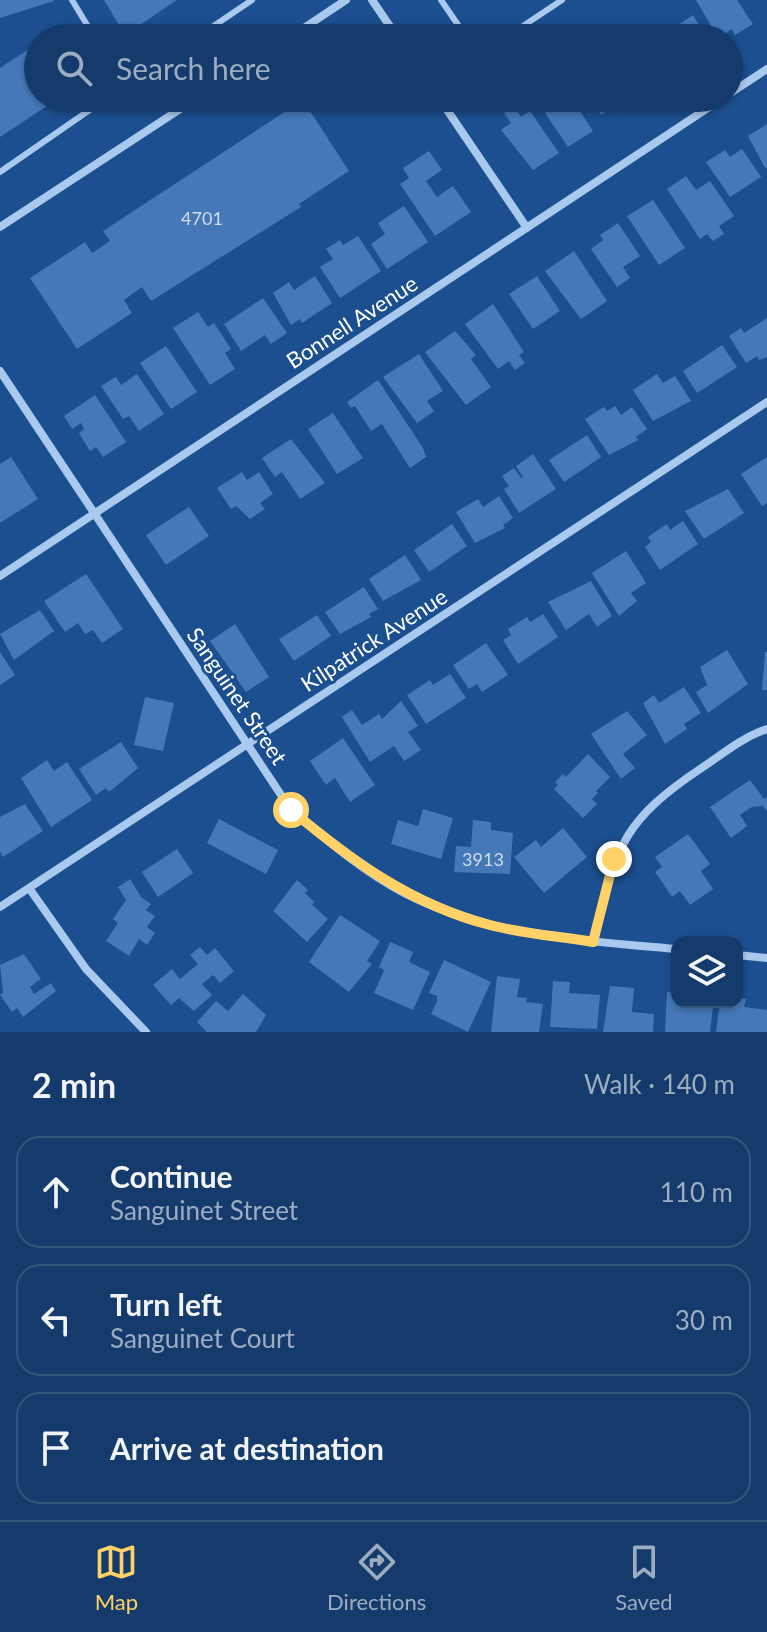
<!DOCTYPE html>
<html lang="en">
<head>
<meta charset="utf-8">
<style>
	body { margin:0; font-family:Lato,sans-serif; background:#1d4271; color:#f1f3f6 }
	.controls { position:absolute; right:24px; bottom:24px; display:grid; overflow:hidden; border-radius:16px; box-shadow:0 2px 6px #0004 }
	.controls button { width:72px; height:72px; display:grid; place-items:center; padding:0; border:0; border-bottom:2px solid #33557e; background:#143b6b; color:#f1f3f6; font:40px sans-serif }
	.stop { position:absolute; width:24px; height:24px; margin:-18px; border:6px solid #ffd166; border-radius:50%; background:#fff }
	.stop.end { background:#ffd166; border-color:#fff; box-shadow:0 2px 8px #0008 }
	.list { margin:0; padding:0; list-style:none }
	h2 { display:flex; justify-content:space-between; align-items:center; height:104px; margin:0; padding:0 32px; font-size:34px }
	h2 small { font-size:26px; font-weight:400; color:#9dadc1 }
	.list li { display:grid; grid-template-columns:52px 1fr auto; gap:24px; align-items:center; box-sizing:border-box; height:112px; margin:0 16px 16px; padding:0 16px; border:2px solid #33557e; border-radius:24px }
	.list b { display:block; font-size:30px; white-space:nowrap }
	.list p { margin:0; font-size:26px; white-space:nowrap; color:#9dadc1 }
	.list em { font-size:26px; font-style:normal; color:#9dadc1 }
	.icon { flex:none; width:44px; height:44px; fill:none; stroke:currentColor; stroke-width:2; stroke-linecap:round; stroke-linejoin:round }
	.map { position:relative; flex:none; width:767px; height:1032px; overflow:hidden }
	.search { position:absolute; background:#143b6b; box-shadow:0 2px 6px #0004; left:24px; right:24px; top:24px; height:88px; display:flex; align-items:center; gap:20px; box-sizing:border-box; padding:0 28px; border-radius:44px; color:#9dadc1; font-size:30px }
	.sheet { height:488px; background:#143b6b }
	nav { display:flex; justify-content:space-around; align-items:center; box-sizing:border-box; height:112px; border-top:2px solid #33557e; background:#143b6b; font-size:22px; color:#9dadc1 }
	nav a { display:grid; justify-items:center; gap:4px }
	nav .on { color:#ffd166 }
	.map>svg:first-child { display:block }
	.building { fill:#4478b7 }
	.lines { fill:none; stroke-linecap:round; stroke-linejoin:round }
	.service { stroke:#a9c9ee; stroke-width:6 }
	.minor { stroke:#a9c9ee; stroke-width:8 }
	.route { stroke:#ffd166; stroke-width:10 }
	.labels { text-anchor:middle; stroke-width:6; stroke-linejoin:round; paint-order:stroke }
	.number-label { font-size:18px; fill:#d0dded }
	.street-label { font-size:22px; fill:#fff; stroke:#1b4f8f }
</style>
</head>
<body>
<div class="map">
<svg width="767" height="1032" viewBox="0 0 767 1032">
	<rect width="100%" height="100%" fill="#1b4f8f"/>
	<path class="building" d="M 0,0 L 54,0 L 54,1 L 0,18 Z
		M 104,0 L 177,0 L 125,35 Z
		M 696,0 L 737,0 L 753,24 L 735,35 L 732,29 L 718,38 Z
		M 693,15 L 707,38 L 659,38 Z
		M 38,43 L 38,98 L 59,98 L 0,137 L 0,68 Z
		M 541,98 L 587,98 L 576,105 L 593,131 L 568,147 L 537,101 Z
		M 590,98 L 633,98 L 635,102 L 619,113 L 614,106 L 601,115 Z
		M 303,100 L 349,171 L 299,204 L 301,207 L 151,301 L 142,287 L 124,300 L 132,313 L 77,349 L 30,278 L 85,242 L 92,253 L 110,241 L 103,231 Z
		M 514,106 L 521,117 L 530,111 L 559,153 L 533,170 L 501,130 L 511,123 L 504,113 Z
		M 767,124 L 767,167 L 765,168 L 748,136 Z
		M 742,149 L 761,177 L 730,197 L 706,162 L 725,150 L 730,157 Z
		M 429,151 L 442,170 L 426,181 L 437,197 L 453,186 L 471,212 L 435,236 L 400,184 L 409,178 L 403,168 Z
		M 686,176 L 696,190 L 710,181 L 734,216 L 719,226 L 724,234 L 713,241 L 707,234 L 700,239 L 667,189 Z
		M 653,200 L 685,248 L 659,265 L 627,216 Z
		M 404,206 L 428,242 L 387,269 L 371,244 L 385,234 L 378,223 Z
		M 618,223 L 640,256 L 623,267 L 630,278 L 617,287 L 591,249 L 603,240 L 600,235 Z
		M 358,236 L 381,271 L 340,298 L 320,267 L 333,259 L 326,249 L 340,240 L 343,245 Z
		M 574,251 L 607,301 L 581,319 L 545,271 Z
		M 315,276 L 332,303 L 302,323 L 300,319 L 291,325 L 273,293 L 289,282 L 294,290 Z
		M 537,276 L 560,311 L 533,329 L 509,294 Z
		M 263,298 L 287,333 L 271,344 L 265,335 L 241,351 L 224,324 Z
		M 493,304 L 524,352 L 519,355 L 525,363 L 515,370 L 509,361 L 498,369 L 465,324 Z
		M 198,312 L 208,327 L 214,323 L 231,349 L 225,353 L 235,369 L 210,385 L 173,328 Z
		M 767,318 L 767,357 L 759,360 L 757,356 L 746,363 L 729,336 L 741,328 L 744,333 Z
		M 455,331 L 476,355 L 471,359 L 491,387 L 466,405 L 425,352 Z
		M 722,345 L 737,367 L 697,393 L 683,371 Z
		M 166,346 L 197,392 L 171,409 L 140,363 Z
		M 419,354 L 443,391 L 427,401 L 434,411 L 417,423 L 383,377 Z
		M 137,374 L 164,414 L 139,431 L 129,416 L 123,419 L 101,386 L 116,377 L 121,385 Z
		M 657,374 L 663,383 L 675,376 L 691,401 L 653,421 L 633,390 Z
		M 378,380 L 423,448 L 426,457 L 410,468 L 382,424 L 371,431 L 355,406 L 351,408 L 347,402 Z
		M 95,395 L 126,442 L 103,457 L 96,447 L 90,451 L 79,433 L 84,429 L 81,423 L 72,429 L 64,416 Z
		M 615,406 L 621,415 L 632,407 L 647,429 L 636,437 L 638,440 L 609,455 L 585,419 L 604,407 L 607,411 Z
		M 333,413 L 363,458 L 337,474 L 308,429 Z
		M 587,435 L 601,457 L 564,482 L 549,460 Z
		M 291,439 L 325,483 L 300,499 L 282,472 L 275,477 L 262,458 Z
		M 533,454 L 556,489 L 519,513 L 504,489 L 509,486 L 502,476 L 514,468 L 521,478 L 523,477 L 516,466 Z
		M 11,457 L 38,499 L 0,523 L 0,464 Z
		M 767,457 L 767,503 L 762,506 L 741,474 Z
		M 242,472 L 247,480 L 259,472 L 273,494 L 260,503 L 265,509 L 250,519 L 236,506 L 231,509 L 217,488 Z
		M 728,489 L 744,513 L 704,539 L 685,511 Z
		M 499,496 L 513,518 L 503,525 L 505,528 L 475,543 L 456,512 L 478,499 L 483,507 Z
		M 189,507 L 209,536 L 166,565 L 146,535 Z
		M 683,521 L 698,544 L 660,570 L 645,547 L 651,542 L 648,537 L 667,524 L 670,530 Z
		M 452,524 L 467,546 L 429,572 L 414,550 Z
		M 626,551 L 646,583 L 631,593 L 637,601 L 619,616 L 592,573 Z
		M 405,555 L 421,580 L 383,601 L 369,579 Z
		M 86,574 L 123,629 L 102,643 L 93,630 L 85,634 L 78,623 L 65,632 L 44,601 Z
		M 591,581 L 612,616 L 597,627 L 589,614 L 566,630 L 548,602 Z
		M 364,587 L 378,609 L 369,614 L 371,617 L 340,634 L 325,612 Z
		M 40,610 L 54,631 L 14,660 L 0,634 Z
		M 543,614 L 558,637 L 518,664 L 503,640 L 511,635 L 508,629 L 527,617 L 530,622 Z
		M 317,615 L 331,636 L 294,661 L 279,639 Z
		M 235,624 L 269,677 L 246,692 L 210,641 Z
		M 486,643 L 508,675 L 482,692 L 477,684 L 469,689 L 453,665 Z
		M 727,650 L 748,684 L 708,713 L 696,692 L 707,685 L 700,667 Z
		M 0,652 L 15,675 L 0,685 Z
		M 765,652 L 767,652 L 767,690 L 762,690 Z
		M 450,674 L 466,698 L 426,724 L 407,695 L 430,680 L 433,685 Z
		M 684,687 L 701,713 L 684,724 L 687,729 L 665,744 L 643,703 L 654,695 L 659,703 Z
		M 145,697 L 174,703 L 163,751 L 134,745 Z
		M 401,701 L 418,726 L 408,732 L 421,750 L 404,761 L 394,746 L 370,762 L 342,717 L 352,710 L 362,725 L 379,714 L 382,719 Z
		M 627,711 L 647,735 L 623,754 L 635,768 L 621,779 L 591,734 Z
		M 343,738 L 375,785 L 350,802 L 335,778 L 326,785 L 310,761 Z
		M 121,742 L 138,768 L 109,792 L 106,788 L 96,795 L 79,769 Z
		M 588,754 L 610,777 L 596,791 L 598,793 L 592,799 L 597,804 L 583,818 L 554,789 L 558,785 L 555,782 L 563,774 L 566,777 Z
		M 47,760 L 54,771 L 67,762 L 92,800 L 51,827 L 21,778 Z
		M 750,780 L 764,799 L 767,797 L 767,811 L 763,806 L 752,807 L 740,815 L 747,826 L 731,838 L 710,807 Z
		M 25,804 L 43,831 L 3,857 L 0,852 L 0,817 Z
		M 423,809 L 453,818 L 441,859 L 391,844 L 398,820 L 418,826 Z
		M 219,819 L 278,850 L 266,874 L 207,843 Z
		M 473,820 L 491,822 L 491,830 L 513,833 L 510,874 L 454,872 L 456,846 L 471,847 Z
		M 563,828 L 587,857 L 544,893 L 514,857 L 536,840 L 541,847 Z
		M 688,834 L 710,864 L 701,871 L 713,889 L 690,905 L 680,891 L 672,897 L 655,872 L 662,867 L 655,857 Z
		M 177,849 L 193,873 L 158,897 L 142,872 Z
		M 130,879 L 141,897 L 151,904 L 146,910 L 155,916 L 147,927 L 155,933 L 147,945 L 139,939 L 129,956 L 106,941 L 118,923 L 113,919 L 126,900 L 118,887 Z
		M 297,880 L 308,890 L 305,893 L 314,902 L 312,905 L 328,919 L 307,942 L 273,911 Z
		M 340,915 L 380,941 L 367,961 L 372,964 L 349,992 L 309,962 Z
		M 390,942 L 413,952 L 409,962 L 430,972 L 413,1010 L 374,993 L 384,970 L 379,967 Z
		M 200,947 L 207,955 L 215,948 L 234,971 L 220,983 L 213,975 L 202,984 L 212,995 L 194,1011 L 179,998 L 171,1005 L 153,985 L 172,969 L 180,979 L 198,964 L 190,955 Z
		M 24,954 L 41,979 L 30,987 L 34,994 L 51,983 L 56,991 L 23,1017 L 17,1008 L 12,1012 L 0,995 L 3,992 L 0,965 Z
		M 444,960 L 491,982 L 468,1032 L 431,1014 L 437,1001 L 437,996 L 429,993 Z
		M 497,976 L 520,979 L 517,997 L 527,998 L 526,1002 L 543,1004 L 539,1032 L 491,1032 Z
		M 553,981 L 570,982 L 569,993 L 600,995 L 597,1029 L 550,1027 Z
		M 610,986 L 634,988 L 632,1012 L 654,1014 L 653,1032 L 603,1032 Z
		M 667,992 L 677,993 L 677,1002 L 713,1007 L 710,1032 L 665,1032 Z
		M 243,994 L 266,1015 L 256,1032 L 207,1032 L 197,1022 L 216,1001 L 228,1011 Z
		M 737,998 L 746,999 L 744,1007 L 767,1010 L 767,1032 L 716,1032 L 720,1002 L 737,1002 Z"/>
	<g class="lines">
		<path class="service" d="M 72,0 L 95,38
			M 441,0 L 467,38
			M 196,38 L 252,0
			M 505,38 L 562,0
			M 0,172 L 107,98"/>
		<path class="minor" d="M 372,0 L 398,38
			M 289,38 L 346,0
			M 729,94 L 767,69
			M 439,98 L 527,228
			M 0,227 L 197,98
			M 0,371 L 291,810 C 327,840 362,871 404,893 C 487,936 586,941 677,949
			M 0,576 L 723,98
			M 29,888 L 86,969 L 146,1032
			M 0,907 L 767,402
			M 593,942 C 617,847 619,823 703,767 C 724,753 743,737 767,729
			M 737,955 L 767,958"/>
	</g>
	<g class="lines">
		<path class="route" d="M 291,810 C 352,861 412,905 490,925 C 523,934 559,936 593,942 L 614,859"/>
	</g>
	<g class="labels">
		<g class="number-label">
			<text x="202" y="225">4701</text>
			<text x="483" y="866">3913</text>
		</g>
		<g class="street-label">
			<text transform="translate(352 322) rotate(-33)" y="8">Bonnell Avenue</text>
			<text transform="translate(374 640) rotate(-33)" y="8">Kilpatrick Avenue</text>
			<text transform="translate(237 696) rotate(56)" y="8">Sanguinet Street</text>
		</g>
	</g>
</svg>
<div class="controls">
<button><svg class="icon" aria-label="layers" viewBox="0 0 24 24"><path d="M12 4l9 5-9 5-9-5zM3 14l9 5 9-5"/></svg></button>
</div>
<div class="stop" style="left:291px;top:810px"></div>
<div class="stop end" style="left:614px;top:859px"></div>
<div class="search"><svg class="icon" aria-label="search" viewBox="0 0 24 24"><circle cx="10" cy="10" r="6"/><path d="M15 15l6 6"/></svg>Search here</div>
</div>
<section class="sheet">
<h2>2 min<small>Walk · 140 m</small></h2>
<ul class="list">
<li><svg class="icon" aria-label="ahead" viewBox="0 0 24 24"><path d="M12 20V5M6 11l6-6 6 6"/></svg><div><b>Continue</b><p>Sanguinet Street</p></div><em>110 m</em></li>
<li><svg class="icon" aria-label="left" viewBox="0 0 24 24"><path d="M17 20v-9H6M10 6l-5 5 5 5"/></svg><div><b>Turn left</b><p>Sanguinet Court</p></div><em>30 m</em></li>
<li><svg class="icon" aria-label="arrive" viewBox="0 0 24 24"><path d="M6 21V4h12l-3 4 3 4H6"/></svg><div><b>Arrive at destination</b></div></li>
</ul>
</section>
<nav>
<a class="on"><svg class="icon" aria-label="map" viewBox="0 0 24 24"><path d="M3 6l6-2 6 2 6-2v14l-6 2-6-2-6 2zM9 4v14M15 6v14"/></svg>Map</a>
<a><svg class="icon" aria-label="directions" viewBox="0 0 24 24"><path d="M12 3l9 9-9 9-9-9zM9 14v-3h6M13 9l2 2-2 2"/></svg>Directions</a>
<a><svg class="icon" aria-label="saved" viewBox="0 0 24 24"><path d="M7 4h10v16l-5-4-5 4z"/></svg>Saved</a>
</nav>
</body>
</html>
